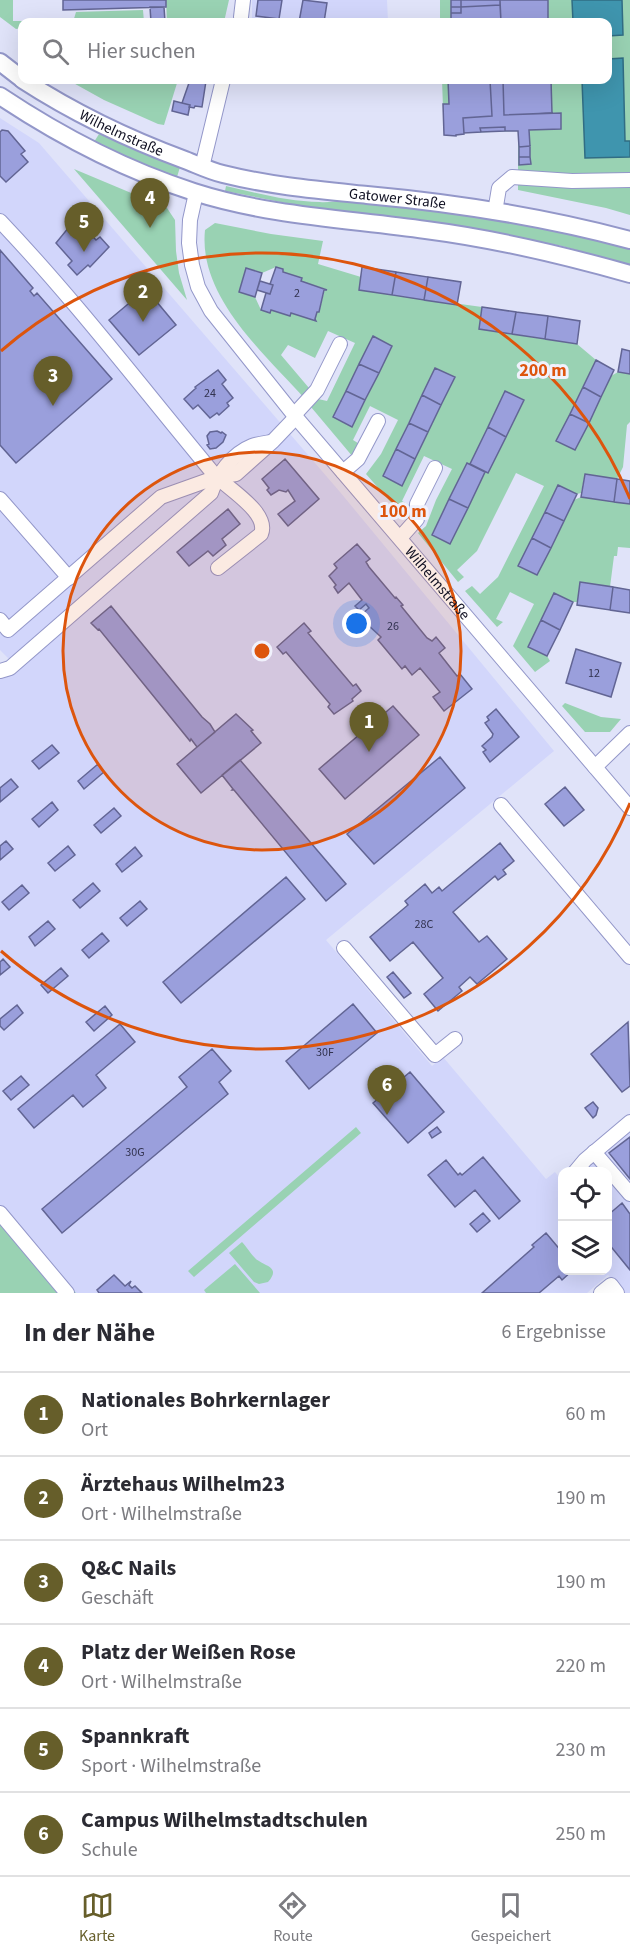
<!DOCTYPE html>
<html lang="de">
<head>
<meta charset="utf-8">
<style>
	body { margin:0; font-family:"Source Sans 3",sans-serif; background:#f2f2f3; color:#2b2b33 }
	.controls { position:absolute; right:18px; bottom:18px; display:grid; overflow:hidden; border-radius:12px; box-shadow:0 6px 24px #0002 }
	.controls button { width:54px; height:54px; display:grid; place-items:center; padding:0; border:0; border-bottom:2px solid #e1e1e2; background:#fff; color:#2b2b33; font:30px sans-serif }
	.you { position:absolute; left:357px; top:624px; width:21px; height:21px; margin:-15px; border:4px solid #fff; border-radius:50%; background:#1a73e8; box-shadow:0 0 0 9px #1a73e833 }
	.badge { display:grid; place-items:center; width:39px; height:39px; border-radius:50%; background:#665e2a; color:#fff; font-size:20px; font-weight:700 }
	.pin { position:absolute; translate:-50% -50px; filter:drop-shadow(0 2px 3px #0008) }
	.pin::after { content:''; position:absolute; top:32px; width:21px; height:18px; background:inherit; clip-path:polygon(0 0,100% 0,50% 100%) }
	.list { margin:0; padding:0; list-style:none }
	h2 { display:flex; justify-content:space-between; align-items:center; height:78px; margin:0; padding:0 24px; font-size:26px }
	h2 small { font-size:20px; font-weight:400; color:#7c7c81 }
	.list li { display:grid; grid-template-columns:39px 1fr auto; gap:18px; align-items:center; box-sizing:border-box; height:84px; padding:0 24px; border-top:2px solid #e1e1e2 }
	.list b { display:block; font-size:22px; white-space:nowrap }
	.list p { margin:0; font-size:20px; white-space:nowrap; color:#7c7c81 }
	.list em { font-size:20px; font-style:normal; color:#7c7c81 }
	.icon { flex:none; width:33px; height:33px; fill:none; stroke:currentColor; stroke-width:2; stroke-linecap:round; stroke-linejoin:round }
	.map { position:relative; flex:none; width:630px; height:1293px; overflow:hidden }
	.search { position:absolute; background:#fff; box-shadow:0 6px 24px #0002; left:18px; right:18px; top:18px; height:66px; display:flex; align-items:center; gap:15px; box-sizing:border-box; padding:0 21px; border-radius:12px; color:#7c7c81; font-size:22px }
	.sheet { height:582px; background:#fff }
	nav { display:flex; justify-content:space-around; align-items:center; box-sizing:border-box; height:84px; border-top:2px solid #e1e1e2; background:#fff; font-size:16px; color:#7c7c81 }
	nav a { display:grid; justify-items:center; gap:3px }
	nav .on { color:#665e2a }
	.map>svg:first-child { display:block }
	.built { fill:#d2d6fb }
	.green { fill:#99d2b3; fill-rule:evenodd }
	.water { fill:#3f95ae; stroke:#316d84; stroke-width:1.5 }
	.building { fill:#9a9fdc; stroke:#626594; stroke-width:1.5 }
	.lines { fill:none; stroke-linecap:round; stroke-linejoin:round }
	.minor-casing { stroke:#9397c9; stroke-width:16 }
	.major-casing { stroke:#9397c9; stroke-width:20 }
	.minor { stroke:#fff; stroke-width:14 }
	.major { stroke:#fff; stroke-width:16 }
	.ring { fill:none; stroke:#dd550d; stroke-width:3 }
	.labels { text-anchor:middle; stroke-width:6; stroke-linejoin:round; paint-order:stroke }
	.number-label { font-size:12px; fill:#323350 }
	.street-label { font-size:15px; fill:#0f0f21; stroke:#f0f1fc }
	.centre { fill:#dd550d; stroke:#f0f1fc; stroke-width:3 }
	.ring-label { font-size:18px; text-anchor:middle; font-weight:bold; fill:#dd550d; stroke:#f0f1fc; stroke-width:6; stroke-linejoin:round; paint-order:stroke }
</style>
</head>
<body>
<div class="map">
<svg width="630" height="1293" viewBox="0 0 630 1293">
	<rect width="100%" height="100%" fill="#e0e3f9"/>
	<path class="built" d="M 252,0 L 387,0 L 388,22 L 252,22 Z
		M 0,118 L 39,143 L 340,492 L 554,751 L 326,940 L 432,1066 L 443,1057 L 546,1179 L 555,1172 L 560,1178 L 562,1176 L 562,1270 L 608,1270 L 608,1172 L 568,1171 L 630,1118 L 630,1293 L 624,1293 L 608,1275 L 587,1293 L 76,1293 L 0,1205 L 0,674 L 13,663 L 0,650 Z"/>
	<path class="green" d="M 0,0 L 13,0 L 13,21 L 22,21 L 22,28 L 16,29 L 0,17 Z
		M 166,0 L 229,0 L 224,22 L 167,22 Z
		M 440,0 L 630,0 L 630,215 L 606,208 L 518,190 L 518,131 L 464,133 L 456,135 L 456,136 L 444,135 L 442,80 L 608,80 L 608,22 L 440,22 Z
		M 143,10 L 144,22 L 73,22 L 76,12 Z
		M 68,80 L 178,80 L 164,125 L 158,124 L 104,100 Z
		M 99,134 L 180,167 L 177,177 L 126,158 L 94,142 Z
		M 74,169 L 167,208 L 175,220 L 176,251 L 179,273 L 187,300 Z
		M 226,186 C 256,193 289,202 320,202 C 329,203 338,200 347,201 C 442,210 538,223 630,248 L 630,265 L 562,246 L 464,227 L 296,205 L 225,191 Z
		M 215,223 L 271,234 L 323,241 L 318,264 L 361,277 L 359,290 L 482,307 L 479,329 L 577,344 L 596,360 L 557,441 L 575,450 L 611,376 L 618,372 L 630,374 L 630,422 L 627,425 L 623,467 L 617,479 L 585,474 L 581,493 L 577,494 L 558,485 L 518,566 L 537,575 L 574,500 L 581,497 L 630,504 L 630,548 L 618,547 L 617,556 L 614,556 L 610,587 L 577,602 L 573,602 L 554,594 L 528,647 L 547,656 L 550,661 L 535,672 L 513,646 L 534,604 L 510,592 L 496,619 L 503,622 L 497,627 L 465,591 L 472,586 L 480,594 L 498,577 L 544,486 L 516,473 L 477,551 L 457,570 L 464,577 L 458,582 L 418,533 L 426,526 L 436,500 L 452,469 L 424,456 L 402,501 L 411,506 L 412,518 L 408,522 L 366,474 L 381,454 L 398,420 L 370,406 L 353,440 L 361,445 L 353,457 L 311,407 L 318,399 L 327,401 L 355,343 L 328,331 L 315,358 L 288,345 L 281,355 L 309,388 L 305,399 C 265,354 198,297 205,230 ZM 276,267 L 283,269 L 283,272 L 302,278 L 301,281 L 325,289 L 319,312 L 317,312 L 314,320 L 291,313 L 290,316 L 271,310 L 270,313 L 261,310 L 255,297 L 239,292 L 247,268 L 262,273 ZM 373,337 L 392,346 L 352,427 L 333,417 ZM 435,368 L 454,378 L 402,486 L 383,476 ZM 505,392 L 524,400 L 488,473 L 485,472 L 450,544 L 432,534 L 467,463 L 470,464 Z
		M 565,703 L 601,717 L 621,719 L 610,732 L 585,732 L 562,706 Z
		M 356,1127 L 361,1133 L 194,1277 L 188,1271 Z
		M 0,1205 L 4,1209 L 76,1293 L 0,1293 Z
		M 242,1242 C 247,1247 253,1258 259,1261 C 268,1267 280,1268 268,1282 L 259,1284 L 254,1282 L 229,1253 Z
		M 235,1264 L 260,1293 L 206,1293 L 204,1290 Z"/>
	<path class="water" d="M 572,0 L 622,0 L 623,35 L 608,36 L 608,22 L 573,22 Z
		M 623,58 L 625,141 L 630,141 L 630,157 L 585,158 L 582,80 L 608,80 L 608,59 Z"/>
	<path class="building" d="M 63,0 L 166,0 L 166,7 L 63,10 Z
		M 258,0 L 282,0 L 279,19 L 256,16 Z
		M 303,0 L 327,3 L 324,22 L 299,22 Z
		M 451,0 L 461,0 L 461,7 L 451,7 Z
		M 461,0 L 500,0 L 500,5 L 461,7 Z
		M 500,0 L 548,0 L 548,22 L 501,22 Z
		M 500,5 L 501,22 L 451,22 L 451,13 L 461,13 L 461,7 Z
		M 150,7 L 164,7 L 165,22 L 151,22 Z
		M 451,7 L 461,7 L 461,13 L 451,13 Z
		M 190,80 L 206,81 L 202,107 L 195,106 L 194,108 L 189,107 L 190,105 L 182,103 Z
		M 448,80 L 490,80 L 492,116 L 463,118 L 464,134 L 456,135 L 456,136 L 444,135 L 443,104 L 449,104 Z
		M 490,80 L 503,80 L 504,115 L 561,113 L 561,129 L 529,130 L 530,146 L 519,147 L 518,131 L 505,131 L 505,127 L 480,128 L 481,132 L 464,133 L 463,118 L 492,116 Z
		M 503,80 L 551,80 L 552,113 L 504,115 Z
		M 174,101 L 190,105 L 188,115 L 172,111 Z
		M 505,127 L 505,131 L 481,132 L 480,128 Z
		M 2,130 L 8,131 L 25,151 L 21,154 L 28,162 L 6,182 L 0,176 L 0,132 Z
		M 530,146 L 530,157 L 519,157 L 519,147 Z
		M 519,157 L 530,157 L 531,164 L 519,165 Z
		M 79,222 L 96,240 L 100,237 L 109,247 L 90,267 L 88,265 L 77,275 L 68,265 L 72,261 L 56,243 L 69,227 L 71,229 Z
		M 0,250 L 33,288 L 30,291 L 34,296 L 37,293 L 112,379 L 16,463 L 0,445 Z
		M 276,267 L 283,269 L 283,272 L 302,278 L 301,281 L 327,290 L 324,290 L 319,312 L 317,312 L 315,319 L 316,321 L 291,313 L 290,316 L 271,310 L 270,313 L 261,310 L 266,293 L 270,294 L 273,285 L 270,284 Z
		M 362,267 L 396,272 L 392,295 L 359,290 Z
		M 246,268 L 262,273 L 255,297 L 239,292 Z
		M 396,272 L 428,277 L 424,300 L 392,295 Z
		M 428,277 L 461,282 L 457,305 L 424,300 Z
		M 260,281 L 273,285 L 270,294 L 257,290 Z
		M 146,289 L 176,325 L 139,355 L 109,320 Z
		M 482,307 L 516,312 L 512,334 L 479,329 Z
		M 516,312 L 548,316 L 545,339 L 512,334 Z
		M 548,316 L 580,321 L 577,344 L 545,339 Z
		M 373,336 L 392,346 L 379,373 L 359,364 Z
		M 622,349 L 630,351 L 630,374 L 618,372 Z
		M 596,360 L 614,370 L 601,397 L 583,387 Z
		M 359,364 L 379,373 L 365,400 L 346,391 Z
		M 435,368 L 455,377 L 441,405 L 422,395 Z
		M 218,370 L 226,380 L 222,384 L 233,398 L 227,403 L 229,406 L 219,415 L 217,413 L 210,418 L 198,405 L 193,409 L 184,399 L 196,388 L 195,387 Z
		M 583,387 L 601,397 L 589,423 L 570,414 Z
		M 346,391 L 365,400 L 352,427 L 333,417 Z
		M 505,391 L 524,400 L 506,437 L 488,427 Z
		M 422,395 L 441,405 L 428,432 L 409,423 Z
		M 570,414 L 589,423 L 575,450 L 556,441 Z
		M 409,423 L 428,432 L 415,459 L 396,449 Z
		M 488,427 L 506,437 L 488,473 L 470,464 Z
		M 217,431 L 221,433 L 222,432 L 226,435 L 223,442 L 216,448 L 210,449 L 207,445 L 209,444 L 207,436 L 210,432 Z
		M 396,449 L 415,459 L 402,486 L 383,476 Z
		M 285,459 L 319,499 L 288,526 L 278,514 L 295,501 L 288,490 L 286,492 L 279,490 L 271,495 L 267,490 L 269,488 L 262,479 Z
		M 467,463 L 485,472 L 468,508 L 449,499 Z
		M 585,474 L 617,479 L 614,502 L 581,497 Z
		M 617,479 L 630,481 L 630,504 L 614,502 Z
		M 558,485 L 577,494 L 564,521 L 545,512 Z
		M 449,499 L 468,508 L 450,544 L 432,535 Z
		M 228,509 L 240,524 L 222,539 L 226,545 L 213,556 L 208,551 L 189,566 L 177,552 Z
		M 545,512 L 564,521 L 551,548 L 532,538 Z
		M 532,538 L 551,548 L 537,575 L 518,566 Z
		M 357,544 L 370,559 L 366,562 L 369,567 L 395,598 L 396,597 L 403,605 L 401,606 L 427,638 L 432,641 L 436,637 L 445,648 L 439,653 L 457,676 L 460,674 L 472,689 L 444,711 L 433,697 L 440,692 L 420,668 L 412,675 L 405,666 L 402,669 L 378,640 L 381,637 L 367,624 L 368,622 L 362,614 L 369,608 L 366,604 L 359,610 L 355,606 L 362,600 L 349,583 L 338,593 L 334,587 L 336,585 L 329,576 L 337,568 L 334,564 Z
		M 580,582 L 613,587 L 610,610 L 577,605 Z
		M 613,587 L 630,590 L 630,613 L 610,610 Z
		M 554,593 L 573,602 L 560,630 L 541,620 Z
		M 111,606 L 202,717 L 210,724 L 215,732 L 197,747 L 191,739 L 190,741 L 99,629 L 98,630 L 91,623 Z
		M 541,620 L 560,630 L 547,656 L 528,647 Z
		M 304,623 L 311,631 L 308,633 L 353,686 L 356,684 L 361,691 L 352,699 L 353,701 L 334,714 L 328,707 L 330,704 L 286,652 L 283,654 L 277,647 Z
		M 576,649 L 621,663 L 611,697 L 566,683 Z
		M 393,706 L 419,735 L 345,799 L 319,769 Z
		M 496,709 L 519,737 L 490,762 L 483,752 L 486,750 L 482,746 L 492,737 L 493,734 L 485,723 L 489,720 L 487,717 Z
		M 236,714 L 253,730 L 251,731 L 261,743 L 201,793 L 177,764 Z
		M 52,745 L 59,753 L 39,769 L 32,761 Z
		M 440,757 L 465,788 L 374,864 L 347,834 Z
		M 240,760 L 346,884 L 326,901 L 234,790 L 232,790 L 233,789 L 222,775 Z
		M 98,764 L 104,772 L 84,789 L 78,781 Z
		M 11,779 L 18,787 L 0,802 L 0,788 Z
		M 565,787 L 584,810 L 564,826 L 545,804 Z
		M 52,802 L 58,810 L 39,827 L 32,819 Z
		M 114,808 L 121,816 L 101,833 L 94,825 Z
		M 6,841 L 13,849 L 0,860 L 0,846 Z
		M 500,843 L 514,861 L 503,870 L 506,874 L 498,880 L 495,876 L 453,912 L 479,942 L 487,936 L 507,959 L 477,984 L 470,977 L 459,987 L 462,991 L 438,1011 L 424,994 L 443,978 L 413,942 L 390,961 L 370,937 L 408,905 L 405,901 L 425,884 L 432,893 L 439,887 L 442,891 Z
		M 68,846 L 75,855 L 55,871 L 48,863 Z
		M 135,847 L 142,856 L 122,872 L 116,864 Z
		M 286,877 L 305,899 L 181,1003 L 163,982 Z
		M 93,883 L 100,891 L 80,908 L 73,900 Z
		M 22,885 L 29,893 L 9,910 L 2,902 Z
		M 140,901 L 147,909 L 127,926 L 120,918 Z
		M 48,921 L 55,929 L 35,946 L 29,937 Z
		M 102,933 L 109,941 L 89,958 L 82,950 Z
		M 3,959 L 10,967 L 0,975 L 0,962 Z
		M 61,968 L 68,976 L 48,993 L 41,985 Z
		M 393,972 L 411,993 L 404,998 L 387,977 Z
		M 353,1004 L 377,1033 L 309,1089 L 286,1061 Z
		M 17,1005 L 23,1013 L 4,1030 L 0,1026 L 0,1019 Z
		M 105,1006 L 112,1015 L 94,1031 L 86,1022 Z
		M 628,1022 L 630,1086 L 622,1092 L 591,1054 Z
		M 120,1024 L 135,1042 L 96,1075 L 106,1088 L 83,1107 L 73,1095 L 34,1128 L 18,1109 Z
		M 212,1049 L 231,1071 L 219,1082 L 228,1094 L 62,1233 L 42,1209 L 187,1087 L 179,1077 Z
		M 410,1072 L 444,1112 L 408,1143 L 373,1103 Z
		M 21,1076 L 29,1085 L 11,1100 L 3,1091 Z
		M 593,1102 L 598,1108 L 596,1115 L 593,1118 L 585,1108 Z
		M 437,1127 L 441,1132 L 432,1138 L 429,1133 Z
		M 630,1137 L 630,1179 L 609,1153 Z
		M 483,1157 L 520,1201 L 499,1219 L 475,1190 L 455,1207 L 428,1175 L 446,1160 L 458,1175 L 460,1173 L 462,1175 Z
		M 622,1203 L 630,1214 L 630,1270 L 608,1243 L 608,1215 Z
		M 483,1213 L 490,1221 L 477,1232 L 470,1224 Z
		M 546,1233 L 562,1252 L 562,1270 L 573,1270 L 562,1280 L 559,1276 L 539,1293 L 482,1293 L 534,1247 L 532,1245 Z
		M 114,1275 L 125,1286 L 131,1281 L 129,1285 L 132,1288 L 135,1286 L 142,1293 L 99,1293 L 97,1290 Z"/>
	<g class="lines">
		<g class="minor-casing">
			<g id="minor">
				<path d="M 241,17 L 243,0"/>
				<path d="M 202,167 L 223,80"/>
				<path id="s1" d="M 196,193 L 190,220 L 189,243 L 192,265 L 198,287 L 211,311 L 294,415 L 630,808"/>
				<path d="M 495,212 L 499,188 L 512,177 L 572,181 L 630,180"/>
				<path d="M 0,221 C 76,301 143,389 213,473 C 226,488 270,512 261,534 L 218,568"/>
				<path d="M 294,415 L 317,390 L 340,344"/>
				<path d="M 343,472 L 358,459 L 378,421"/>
				<path d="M 0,499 L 69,578"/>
				<path d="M 400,538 L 417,519 L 417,504 L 435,468"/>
				<path d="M 0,620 L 8,630 L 161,497 L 217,477 L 236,474 L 273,441 L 296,417"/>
				<path d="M 0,671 L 10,668 L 211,493 C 217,475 232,454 252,446 C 257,444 265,443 271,442"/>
				<path d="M 595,767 L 630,733"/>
				<path d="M 501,805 L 630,957"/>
				<path d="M 344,948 L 435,1055 L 455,1039"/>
				<path d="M 594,1152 L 630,1194"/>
				<path d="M 575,1172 L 585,1160 L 630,1122"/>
				<path d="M 0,1213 L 67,1293"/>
				<path d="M 601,1293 L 611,1285 L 617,1293"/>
			</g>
		</g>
		<g class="major-casing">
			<g id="major">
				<path d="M 0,62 L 22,79"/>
				<path id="s2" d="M 23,80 C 74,113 128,139 185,160 C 198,165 210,171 223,174 C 271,186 318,190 367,195 C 455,203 544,217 630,240"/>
				<path d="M 0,96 C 60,136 125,170 194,192 C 269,216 349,219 426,230 C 496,239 563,255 630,274"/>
			</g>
		</g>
		<use href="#minor" class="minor"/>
		<use href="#major" class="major"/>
	</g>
	<circle cx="262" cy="651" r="199" fill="#dd550d" fill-opacity=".12"/>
	<g class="ring">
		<circle cx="262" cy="651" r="199"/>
		<path d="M630 803A398 398 0 0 1 1 951M1 351A398 398 0 0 1 630 499"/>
	</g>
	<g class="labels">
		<g class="number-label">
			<text x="297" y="297">2</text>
			<text x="210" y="397">24</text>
			<text x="393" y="630">26</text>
			<text x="594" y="677">12</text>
			<text x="424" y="928">28C</text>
			<text x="325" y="1056">30F</text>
			<text x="135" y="1156">30G</text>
		</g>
		<g class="street-label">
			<text dy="5" stroke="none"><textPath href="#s2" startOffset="112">Wilhelmstraße</textPath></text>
			<text dy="5" stroke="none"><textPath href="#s2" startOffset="398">Gatower Straße</textPath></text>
			<text dy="5" stroke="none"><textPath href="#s1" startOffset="477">Wilhelmstraße</textPath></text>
		</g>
	</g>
	<circle cx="262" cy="651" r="9" class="centre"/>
	<g class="ring-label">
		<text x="543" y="376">200 m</text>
		<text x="403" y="517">100 m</text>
	</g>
</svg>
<div class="controls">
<button><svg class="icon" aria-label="locate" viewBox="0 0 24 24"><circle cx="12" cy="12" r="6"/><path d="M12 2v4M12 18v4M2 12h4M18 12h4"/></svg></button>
<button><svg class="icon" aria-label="layers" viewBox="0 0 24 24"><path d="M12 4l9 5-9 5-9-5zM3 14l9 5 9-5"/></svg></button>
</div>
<div class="you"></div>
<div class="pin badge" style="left:369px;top:752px">1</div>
<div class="pin badge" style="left:143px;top:322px">2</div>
<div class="pin badge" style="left:53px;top:406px">3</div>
<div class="pin badge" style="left:150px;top:228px">4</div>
<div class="pin badge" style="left:84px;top:252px">5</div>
<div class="pin badge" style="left:387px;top:1115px">6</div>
<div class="search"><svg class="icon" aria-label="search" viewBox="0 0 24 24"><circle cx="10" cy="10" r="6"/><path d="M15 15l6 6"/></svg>Hier suchen</div>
</div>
<section class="sheet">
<h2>In der Nähe<small>6 Ergebnisse</small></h2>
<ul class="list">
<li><span class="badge">1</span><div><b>Nationales Bohrkernlager</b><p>Ort</p></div><em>60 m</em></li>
<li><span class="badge">2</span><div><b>Ärztehaus Wilhelm23</b><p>Ort · Wilhelmstraße</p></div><em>190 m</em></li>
<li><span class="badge">3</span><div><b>Q&amp;C Nails</b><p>Geschäft</p></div><em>190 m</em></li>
<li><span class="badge">4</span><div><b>Platz der Weißen Rose</b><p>Ort · Wilhelmstraße</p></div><em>220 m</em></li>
<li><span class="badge">5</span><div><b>Spannkraft</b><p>Sport · Wilhelmstraße</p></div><em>230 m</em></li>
<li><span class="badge">6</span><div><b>Campus Wilhelmstadtschulen</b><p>Schule</p></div><em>250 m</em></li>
</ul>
</section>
<nav>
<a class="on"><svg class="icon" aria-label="map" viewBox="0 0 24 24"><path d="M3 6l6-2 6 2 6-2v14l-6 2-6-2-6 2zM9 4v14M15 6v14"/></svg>Karte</a>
<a><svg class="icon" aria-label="directions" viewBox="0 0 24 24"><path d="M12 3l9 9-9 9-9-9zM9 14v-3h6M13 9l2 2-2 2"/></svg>Route</a>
<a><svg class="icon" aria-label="saved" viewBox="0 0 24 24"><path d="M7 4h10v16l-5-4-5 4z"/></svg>Gespeichert</a>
</nav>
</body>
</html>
